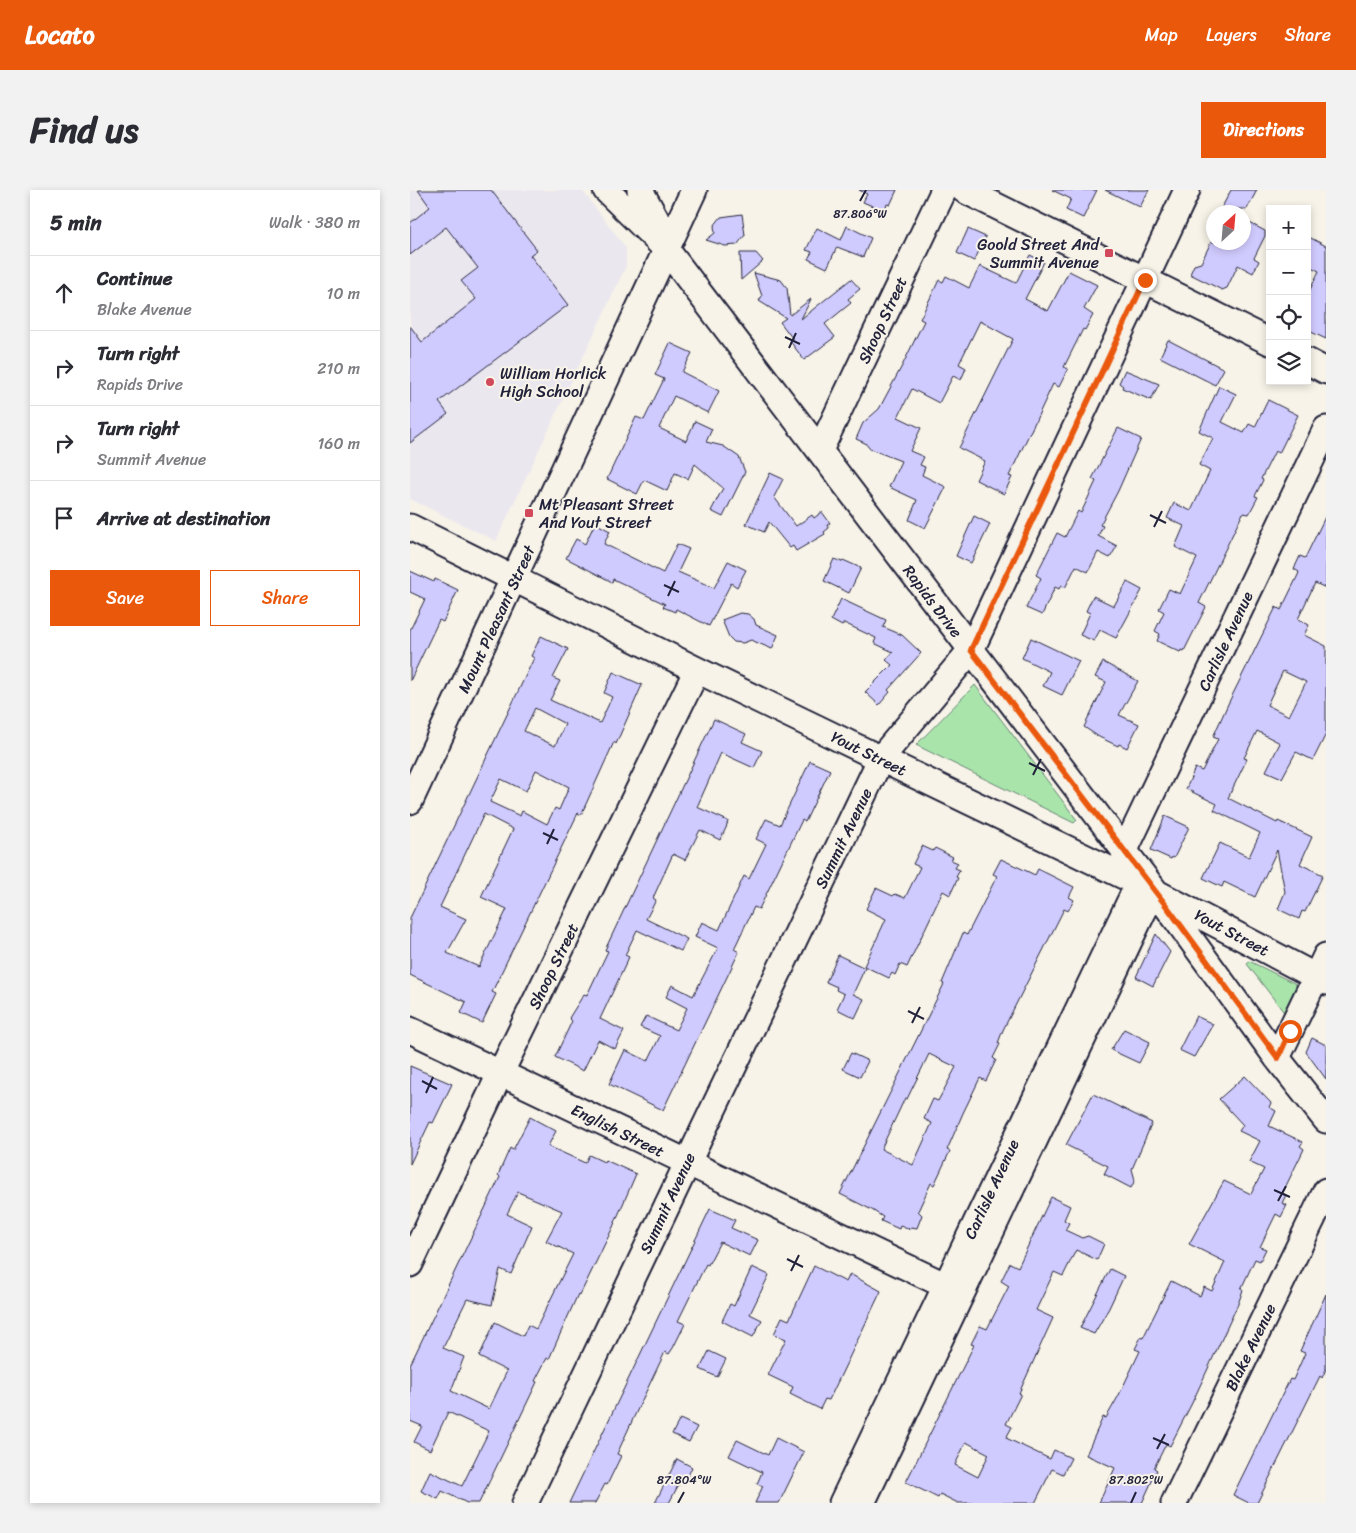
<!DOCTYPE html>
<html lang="en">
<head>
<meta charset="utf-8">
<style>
	body { margin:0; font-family:Sriracha,sans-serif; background:#f2f2f3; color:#2b2b33 }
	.controls { position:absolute; right:15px; top:15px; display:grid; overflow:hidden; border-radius:0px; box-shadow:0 2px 8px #0003 }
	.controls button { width:45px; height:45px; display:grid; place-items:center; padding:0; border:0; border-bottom:1px solid #e1e1e2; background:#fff; color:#2b2b33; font:25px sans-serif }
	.compass { position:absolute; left:796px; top:15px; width:45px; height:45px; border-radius:50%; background:#fff; box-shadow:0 2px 8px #0003; rotate:26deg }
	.stop { position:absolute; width:15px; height:15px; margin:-11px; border:4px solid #ea580c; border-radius:50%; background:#fff }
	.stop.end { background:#ea580c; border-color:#fff; box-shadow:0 1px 5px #0008 }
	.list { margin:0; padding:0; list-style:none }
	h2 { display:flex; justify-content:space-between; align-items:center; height:65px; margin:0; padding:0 20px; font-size:21px }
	h2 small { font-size:16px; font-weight:400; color:#7c7c81 }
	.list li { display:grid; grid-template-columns:32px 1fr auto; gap:15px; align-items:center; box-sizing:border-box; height:75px; padding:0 20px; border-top:1px solid #e1e1e2 }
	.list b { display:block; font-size:19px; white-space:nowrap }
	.list p { margin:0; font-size:16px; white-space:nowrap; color:#7c7c81 }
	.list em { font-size:16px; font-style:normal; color:#7c7c81 }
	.actions { display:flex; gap:10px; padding:15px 20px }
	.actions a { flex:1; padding:11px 0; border:1px solid #ea580c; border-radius:0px; text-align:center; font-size:18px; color:#ea580c }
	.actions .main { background:#ea580c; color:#fff }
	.icon { flex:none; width:28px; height:28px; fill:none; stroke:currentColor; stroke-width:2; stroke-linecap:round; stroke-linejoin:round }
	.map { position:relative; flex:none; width:916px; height:1313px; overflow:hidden; border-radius:0px }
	header { display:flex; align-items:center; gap:30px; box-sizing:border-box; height:70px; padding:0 25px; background:#ea580c; color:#fff }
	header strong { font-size:24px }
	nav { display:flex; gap:28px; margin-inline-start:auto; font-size:18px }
	.intro { display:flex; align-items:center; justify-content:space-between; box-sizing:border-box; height:120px; padding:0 30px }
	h1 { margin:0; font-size:35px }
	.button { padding:12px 22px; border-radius:0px; background:#ea580c; color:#fff; font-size:18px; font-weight:700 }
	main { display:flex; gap:30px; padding:0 30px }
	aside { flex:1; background:#fff; border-radius:0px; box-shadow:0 2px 8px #0003 }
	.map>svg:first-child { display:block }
	.built { fill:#ebe7ef }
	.green { fill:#a9e5ab; stroke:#668473 }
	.building { fill:#d0cbfe; stroke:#22223b; fill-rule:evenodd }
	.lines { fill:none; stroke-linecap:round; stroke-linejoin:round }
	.minor-casing { stroke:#22223b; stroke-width:29 }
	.minor { stroke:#f7f3e8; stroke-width:25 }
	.route { stroke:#ea580c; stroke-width:6 }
	.ticks { fill:none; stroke:#22223b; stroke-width:2 }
	.poi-dot { fill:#d1495b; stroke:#f7f3e8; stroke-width:2 }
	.labels { text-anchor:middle; stroke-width:4; stroke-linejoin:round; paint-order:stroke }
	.poi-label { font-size:16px; fill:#22223b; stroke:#f7f3e8; text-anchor:start }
	.street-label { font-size:16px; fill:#22223b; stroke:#f7f3e8 }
	.ticks-label { font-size:12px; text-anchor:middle; fill:#22223b; stroke:#f7f3e8; stroke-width:4; stroke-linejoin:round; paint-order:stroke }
</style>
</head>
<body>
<header>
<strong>Locato</strong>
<nav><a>Map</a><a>Layers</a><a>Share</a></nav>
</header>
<div class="intro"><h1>Find us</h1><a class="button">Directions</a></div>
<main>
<aside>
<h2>5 min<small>Walk · 380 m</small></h2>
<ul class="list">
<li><svg class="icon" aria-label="ahead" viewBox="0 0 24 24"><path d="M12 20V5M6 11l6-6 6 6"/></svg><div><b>Continue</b><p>Blake Avenue</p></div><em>10 m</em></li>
<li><svg class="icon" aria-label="right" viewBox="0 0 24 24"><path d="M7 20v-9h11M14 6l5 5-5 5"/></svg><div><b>Turn right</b><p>Rapids Drive</p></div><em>210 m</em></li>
<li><svg class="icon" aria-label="right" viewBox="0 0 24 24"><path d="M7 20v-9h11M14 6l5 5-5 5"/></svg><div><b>Turn right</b><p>Summit Avenue</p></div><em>160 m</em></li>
<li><svg class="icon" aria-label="arrive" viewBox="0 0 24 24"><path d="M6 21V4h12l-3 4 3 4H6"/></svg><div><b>Arrive at destination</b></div></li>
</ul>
<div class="actions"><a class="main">Save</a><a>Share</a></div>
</aside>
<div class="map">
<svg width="916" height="1313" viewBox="0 0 916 1313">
	<rect width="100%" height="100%" fill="#f7f3e8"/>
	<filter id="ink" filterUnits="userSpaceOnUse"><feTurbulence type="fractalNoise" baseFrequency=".02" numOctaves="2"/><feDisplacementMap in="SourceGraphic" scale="10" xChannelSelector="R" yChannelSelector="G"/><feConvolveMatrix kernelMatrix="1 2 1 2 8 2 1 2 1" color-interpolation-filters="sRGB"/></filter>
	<g filter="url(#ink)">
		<path class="built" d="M 0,0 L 172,0 L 216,58 L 216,76 L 86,351 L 0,309 Z"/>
		<path class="green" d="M 565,495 L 667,630 L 664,633 L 506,555 Z
			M 839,771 L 890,796 L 876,825 L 837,774 Z"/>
		<path class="building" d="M 8,0 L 81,0 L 127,60 L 120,65 L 158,115 L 29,212 L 38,224 L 0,253 L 0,136 L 12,152 L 66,109 L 51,91 L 68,78 L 36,37 L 0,65 L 0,33 L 20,17 Z
			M 449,0 L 487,0 L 480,15 L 477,14 L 474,21 L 453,12 L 457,4 Z
			M 642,0 L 687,0 L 673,28 L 656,20 L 661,9 Z
			M 695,0 L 739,0 L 730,17 Z
			M 821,0 L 847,0 L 837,19 L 811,19 Z
			M 332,24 L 335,45 L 327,55 L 315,56 L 296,50 L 305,43 L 304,36 L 311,27 Z
			M 834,30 L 855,41 L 855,46 L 844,68 L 849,71 L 843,83 L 828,75 L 817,98 L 812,100 L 780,84 L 784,75 L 791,73 L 801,52 L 834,52 Z
			M 437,36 L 461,48 L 453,67 L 427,57 L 417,78 L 398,69 L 402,62 L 396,60 L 407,38 L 431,50 Z
			M 558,39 L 576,47 L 564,71 L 547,63 Z
			M 897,46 L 916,56 L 916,149 L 897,140 L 897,106 L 909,81 L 897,75 Z
			M 330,63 L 346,63 L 353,71 L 331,90 Z
			M 620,65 L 634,72 L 615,109 L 638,121 L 659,81 L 687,95 L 674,119 L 683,125 L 675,140 L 673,139 L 654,177 L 658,179 L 649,197 L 643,194 L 626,230 L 599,286 L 602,287 L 594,304 L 566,290 L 575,271 L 549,258 L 603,149 L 570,131 L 549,174 L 556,178 L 551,190 L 543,186 L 529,213 L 502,199 L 488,227 L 511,238 L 500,261 L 514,267 L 510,275 L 515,277 L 512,285 L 536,297 L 515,338 L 499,330 L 507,310 L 479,297 L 491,271 L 460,259 L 455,253 L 446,249 L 453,233 L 469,219 L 492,176 L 514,131 L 510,129 L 529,90 L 533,92 L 536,86 L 559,98 L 570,76 L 606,93 Z
			M 344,83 L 371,90 L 377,98 L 380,125 L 401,109 L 391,129 L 441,89 L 450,99 L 438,109 L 441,113 L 415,134 L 425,147 L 394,170 L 380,151 L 383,149 L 370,132 L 376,128 L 349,111 L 352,106 Z
			M 758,150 L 814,179 L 805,195 L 750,167 Z
			M 260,153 L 282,163 L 272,182 L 309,201 L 298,223 L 264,206 L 249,238 L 276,251 L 285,231 L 302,239 L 296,252 L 313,256 L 329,267 L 335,282 L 313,327 L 301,321 L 313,298 L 285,274 L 278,289 L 265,283 L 257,301 L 234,290 L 227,304 L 197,289 L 226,227 L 234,230 L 254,189 L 245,185 Z
			M 715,180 L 749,194 L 741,210 L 712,198 L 713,196 L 709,193 Z
			M 809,196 L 826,204 L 812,232 L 834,243 L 839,234 L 845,237 L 858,210 L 888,225 L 869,263 L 865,261 L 851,289 L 853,290 L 845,306 L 848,307 L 839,324 L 833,323 L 789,413 L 796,417 L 774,461 L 771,460 L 770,462 L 747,451 L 750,444 L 745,441 L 754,422 L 749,419 L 759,399 L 770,404 L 787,368 L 765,357 L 774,336 L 757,328 L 764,313 L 781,321 L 800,281 L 789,275 L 803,248 L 789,241 Z
			M 708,238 L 731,249 L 708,301 L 690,335 L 693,336 L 688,346 L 707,356 L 700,368 L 688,362 L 678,382 L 666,376 L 655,398 L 651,395 L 649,399 L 645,397 L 632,425 L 616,418 L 631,388 L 626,385 L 647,343 L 655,347 L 668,321 L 671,323 L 686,291 L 682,289 Z
			M 360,283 L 373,289 L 364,307 L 386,336 L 402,325 L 404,328 L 412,322 L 420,333 L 417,335 L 419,338 L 414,342 L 415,344 L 386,361 L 383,356 L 380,358 L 359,332 L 354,342 L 336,334 Z
			M 916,325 L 916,398 L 905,393 L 888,429 L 899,435 L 894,445 L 916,456 L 916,544 L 903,570 L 886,562 L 872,588 L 856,581 L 870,553 L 847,541 L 834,568 L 837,569 L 818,608 L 867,633 L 868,631 L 902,647 L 890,674 L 913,685 L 895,722 L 892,721 L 889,729 L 868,719 L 875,702 L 867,660 L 845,707 L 814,692 L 812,697 L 793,688 L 810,653 L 839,667 L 850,643 L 804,620 L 807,614 L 776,599 L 785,578 L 792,581 L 808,549 L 803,547 L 818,514 L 866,417 L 871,420 L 888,385 L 889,382 L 884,379 L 890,366 L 895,368 ZM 873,481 L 896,492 L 879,526 L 857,515 Z
			M 564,326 L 580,334 L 561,373 L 546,366 Z
			M 185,333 L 200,341 L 194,354 L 253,383 L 267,354 L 279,359 L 268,382 L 304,398 L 318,371 L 336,380 L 327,397 L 321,393 L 299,436 L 266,419 L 265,422 L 253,417 L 255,414 L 203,389 L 202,392 L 156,368 L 166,349 L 175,354 Z
			M 424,369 L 432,372 L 433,370 L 451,378 L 439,403 L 414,391 Z
			M 0,381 L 24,392 L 25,389 L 48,400 L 33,432 L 29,430 L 0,491 L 0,440 L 15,409 L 0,402 Z
			M 717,392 L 732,400 L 706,448 L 690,440 L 684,451 L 670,445 L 680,423 L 676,421 L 683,406 L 704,416 Z
			M 431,409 L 476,430 L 473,437 L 492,445 L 511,463 L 478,500 L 480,502 L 469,515 L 455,502 L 482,475 L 476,470 L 483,462 L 464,453 L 466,448 L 434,433 L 432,436 L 421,430 Z
			M 330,423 L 338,424 L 344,429 L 346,435 L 368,445 L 362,459 L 341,450 L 333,453 L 324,452 L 319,447 L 312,430 Z
			M 131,446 L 158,459 L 143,488 L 150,491 L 140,510 L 190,533 L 202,507 L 194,503 L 203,482 L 232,495 L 206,554 L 204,552 L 171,625 L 168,623 L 82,802 L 86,804 L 72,833 L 51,823 L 56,812 L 0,785 L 0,728 L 124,468 L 121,466 ZM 125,518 L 155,534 L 145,556 L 114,541 ZM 126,580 L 159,597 L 149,620 L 145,618 L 137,634 L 112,621 L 110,626 L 80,612 L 91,589 L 116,601 ZM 74,624 L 103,639 L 71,707 L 97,719 L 69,777 L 37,763 L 56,729 L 30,717 Z
			M 621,448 L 669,471 L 652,505 L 633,496 L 640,482 L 612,468 Z
			M 693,472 L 728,491 L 709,525 L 729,534 L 717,558 L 709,554 L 708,556 L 689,547 L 674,537 L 696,492 L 685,487 Z
			M 304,529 L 336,544 L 332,552 L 352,561 L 344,578 L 311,563 L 287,617 L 318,631 L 316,638 L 310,650 L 290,640 L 275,670 L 263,664 L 243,708 L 246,710 L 236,729 L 277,749 L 271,761 L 227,740 L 215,765 L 219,767 L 190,829 L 214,841 L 205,859 L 188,850 L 173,881 L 145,867 L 162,831 L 159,828 L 174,804 L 177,805 L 198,761 L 195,760 Z
			M 400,571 L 420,580 L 395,632 L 392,630 L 349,719 L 344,717 L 324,759 L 329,762 L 253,920 L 199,894 L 215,860 L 238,871 L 250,846 L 230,837 L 236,826 L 266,840 L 277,818 L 256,807 L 262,795 L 283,806 L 308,758 L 285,747 L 292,732 L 309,740 L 334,686 L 339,689 L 356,654 L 346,649 L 356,629 L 370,635 Z
			M 755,626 L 779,637 L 764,668 L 762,667 L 761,669 L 741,660 Z
			M 512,656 L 523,661 L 525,658 L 543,667 L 541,670 L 548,673 L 545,678 L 550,680 L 546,687 L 548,688 L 540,705 L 533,701 L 497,777 L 490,774 L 485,785 L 482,783 L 479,788 L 454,776 L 476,729 L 456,719 L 466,698 L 483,706 L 485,704 L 495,708 L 510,677 L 503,674 Z
			M 591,669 L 625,685 L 628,679 L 664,697 L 659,707 L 664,710 L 658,721 L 654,719 L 593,840 L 588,853 L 590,854 L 583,868 L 586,870 L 576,891 L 570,888 L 553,923 L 537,960 L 540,961 L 524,995 L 521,993 L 508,1021 L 512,1025 L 507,1038 L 501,1037 L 500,1039 L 490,1035 L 489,1039 L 471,1031 L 473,1027 L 462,1020 L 430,1004 L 534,794 L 532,793 L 553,743 L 557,745 L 587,686 L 583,684 ZM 519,864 L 546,877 L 528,911 L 523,909 L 514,929 L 522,933 L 503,975 L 471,959 L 495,908 L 497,909 Z
			M 746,744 L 760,762 L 743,796 L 726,787 Z
			M 428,765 L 455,778 L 443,804 L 454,809 L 445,828 L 427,819 L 434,804 L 426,800 L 427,797 L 416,792 Z
			M 786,826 L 803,834 L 784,867 L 769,860 Z
			M 714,839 L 740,852 L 729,873 L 701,860 Z
			M 902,848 L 916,855 L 916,889 L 896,862 Z
			M 441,863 L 458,871 L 450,887 L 433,879 Z
			M 0,876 L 42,894 L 23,933 L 20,932 L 0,974 Z
			M 835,886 L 861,913 L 859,917 L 866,921 L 859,936 L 893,952 L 890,956 L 894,959 L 872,1004 L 876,1005 L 872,1013 L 877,1015 L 871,1027 L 866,1024 L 850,1057 L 856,1059 L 850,1071 L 845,1069 L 831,1099 L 833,1100 L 828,1114 L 782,1213 L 760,1256 L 756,1254 L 744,1278 L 747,1280 L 732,1313 L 689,1313 L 705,1278 L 676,1265 L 693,1227 L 696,1228 L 709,1205 L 730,1161 L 725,1159 L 731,1147 L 733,1148 L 761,1091 L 790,1106 L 794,1097 L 802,1101 L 815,1072 L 779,1054 L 814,991 L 841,1004 L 854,979 L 839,972 L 850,951 L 829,941 L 833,935 L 809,909 Z
			M 683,904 L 742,933 L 722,979 L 725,990 L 721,998 L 694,984 L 698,976 L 656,955 Z
			M 120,927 L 146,941 L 138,956 L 175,973 L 179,965 L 194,972 L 195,970 L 226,984 L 203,1037 L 170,1105 L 168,1104 L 139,1169 L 137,1168 L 125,1191 L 127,1192 L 69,1313 L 57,1313 L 32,1301 L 28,1309 L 11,1301 L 20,1281 L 52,1296 L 79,1241 L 38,1222 L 20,1260 L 4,1252 L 12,1236 L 0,1231 L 0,1175 L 90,987 L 88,985 L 100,958 L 103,960 ZM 108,1002 L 152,1021 L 136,1051 L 163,1064 L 126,1139 L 118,1135 L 113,1146 L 85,1132 L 69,1167 L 97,1181 L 79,1219 L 41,1201 L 54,1167 L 33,1158 L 57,1109 L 82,1115 L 90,1079 L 101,1084 L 122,1036 L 97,1024 Z
			M 641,1007 L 660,1016 L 654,1030 L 659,1033 L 655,1040 L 672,1048 L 678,1046 L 694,1054 L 687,1070 L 666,1060 L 653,1086 L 644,1082 L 626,1120 L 643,1128 L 609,1203 L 611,1204 L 596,1234 L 602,1237 L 596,1248 L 640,1269 L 644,1260 L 661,1268 L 653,1284 L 642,1279 L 625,1313 L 548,1313 L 530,1304 L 528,1308 L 496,1292 L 564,1155 L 561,1154 L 570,1136 L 577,1139 L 599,1096 L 591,1091 L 600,1073 L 608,1077 ZM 556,1252 L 579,1264 L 568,1287 L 545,1275 Z
			M 300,1019 L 325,1030 L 321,1038 L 348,1050 L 340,1066 L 310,1052 L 298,1075 L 296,1074 L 268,1131 L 275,1134 L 263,1158 L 259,1164 L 255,1162 L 223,1229 L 207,1264 L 211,1266 L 197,1295 L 195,1294 L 185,1313 L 159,1313 Z
			M 404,1076 L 436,1092 L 440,1084 L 471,1101 L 419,1210 L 415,1209 L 410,1219 L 380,1204 L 383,1197 L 358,1185 L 376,1149 L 364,1144 L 372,1127 L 379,1130 Z
			M 342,1077 L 359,1085 L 340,1124 L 352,1130 L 343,1147 L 312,1131 L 320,1114 L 324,1116 Z
			M 700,1079 L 714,1086 L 699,1118 L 684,1144 L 670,1138 Z
			M 916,1104 L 916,1179 L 912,1188 L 910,1186 L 847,1313 L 839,1313 L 823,1305 L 880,1189 L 883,1190 L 895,1163 L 890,1161 Z
			M 299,1161 L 316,1169 L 307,1187 L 290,1179 Z
			M 270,1229 L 287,1237 L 279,1252 L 262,1244 Z
			M 366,1248 L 394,1262 L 369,1313 L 345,1313 L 353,1296 L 347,1294 L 352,1282 L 319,1266 L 327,1250 L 358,1265 Z
			M 267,1269 L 282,1277 L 274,1294 L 270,1292 L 259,1313 L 245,1313 Z"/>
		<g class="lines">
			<g class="minor-casing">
				<path id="minor" d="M 196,0 L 256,59 L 758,718 L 867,868 L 916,930
					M 230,0 L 246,29 L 254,52
					M 554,0 L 860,152
					M 897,171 L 916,181
					M 410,260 L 534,0
					M 0,337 L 287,480 L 728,693 L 916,792
					M 0,611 L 284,0
					M 714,662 L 916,239
					M 0,840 L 549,1102
					M 867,868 L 916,766
					M 0,1074 L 90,884 L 287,480
					M 115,1313 L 471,568 L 561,460 L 777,0
					M 432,1313 L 732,686
					M 452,1313 L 743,701
					M 764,1313 L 916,1001"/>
			</g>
			<use href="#minor" class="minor"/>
		</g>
	</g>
	<g class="lines" filter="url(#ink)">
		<path class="route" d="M 735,90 L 561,460 L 758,718 L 868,868 L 880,841"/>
	</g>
	<path class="ticks" d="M 450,11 L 456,0M 375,147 L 390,154M 379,158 L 386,143M 740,325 L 756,333M 744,337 L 752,321M 254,395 L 269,402M 258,406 L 265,391M 619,573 L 635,581M 623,585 L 631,569M 133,643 L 148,650M 137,654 L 144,639M 498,821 L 514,829M 502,833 L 510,817M 12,891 L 27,899M 16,903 L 23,887M 864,1000 L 880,1007M 868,1011 L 876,996M 377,1069 L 393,1077M 381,1081 L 389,1065M 743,1248 L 759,1255M 747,1259 L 755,1244M 268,1313 L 274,1302M 721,1313 L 726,1302"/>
	<g class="poi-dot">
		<rect x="694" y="58" width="10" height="10" rx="2.5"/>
		<circle cx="80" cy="192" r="5"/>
		<rect x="114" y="318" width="10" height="10" rx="2.5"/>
	</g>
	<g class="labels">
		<g class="poi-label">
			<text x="689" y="60" text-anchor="end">Goold Street And<tspan x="689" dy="18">Summit Avenue</tspan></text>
			<text x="90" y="189">William Horlick<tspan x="90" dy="18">High School</tspan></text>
			<text x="129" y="320">Mt Pleasant Street<tspan x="129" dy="18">And Yout Street</tspan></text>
		</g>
		<g class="street-label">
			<text transform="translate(472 130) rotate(-65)" y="6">Shoop Street</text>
			<text transform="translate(523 411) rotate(53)" y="6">Rapids Drive</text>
			<text transform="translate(86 429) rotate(-65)" y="6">Mount Pleasant Street</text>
			<text transform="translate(815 451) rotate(-65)" y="6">Carlisle Avenue</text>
			<text transform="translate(459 563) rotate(26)" y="6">Yout Street</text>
			<text transform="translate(433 648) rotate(-64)" y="6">Summit Avenue</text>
			<text transform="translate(822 742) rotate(28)" y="6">Yout Street</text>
			<text transform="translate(143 776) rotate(-64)" y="6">Shoop Street</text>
			<text transform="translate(208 940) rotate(26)" y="6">English Street</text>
			<text transform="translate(581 999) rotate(-65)" y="6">Carlisle Avenue</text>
			<text transform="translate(257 1013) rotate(-65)" y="6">Summit Avenue</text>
			<text transform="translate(840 1157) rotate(-64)" y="6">Blake Avenue</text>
		</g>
	</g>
	<g class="ticks-label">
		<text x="450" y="28">87.806°W</text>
		<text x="274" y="1294">87.804°W</text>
		<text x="726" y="1294">87.802°W</text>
	</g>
</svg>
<div class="controls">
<button>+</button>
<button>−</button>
<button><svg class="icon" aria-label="locate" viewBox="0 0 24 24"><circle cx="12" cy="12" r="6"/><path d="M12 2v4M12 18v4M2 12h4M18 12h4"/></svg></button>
<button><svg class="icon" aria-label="layers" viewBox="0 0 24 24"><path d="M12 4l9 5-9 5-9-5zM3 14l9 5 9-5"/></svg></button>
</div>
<svg class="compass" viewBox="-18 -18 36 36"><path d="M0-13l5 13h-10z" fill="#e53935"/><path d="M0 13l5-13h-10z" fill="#7c7c81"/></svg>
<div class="stop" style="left:880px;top:841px"></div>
<div class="stop end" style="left:735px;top:90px"></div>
</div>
</main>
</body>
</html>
